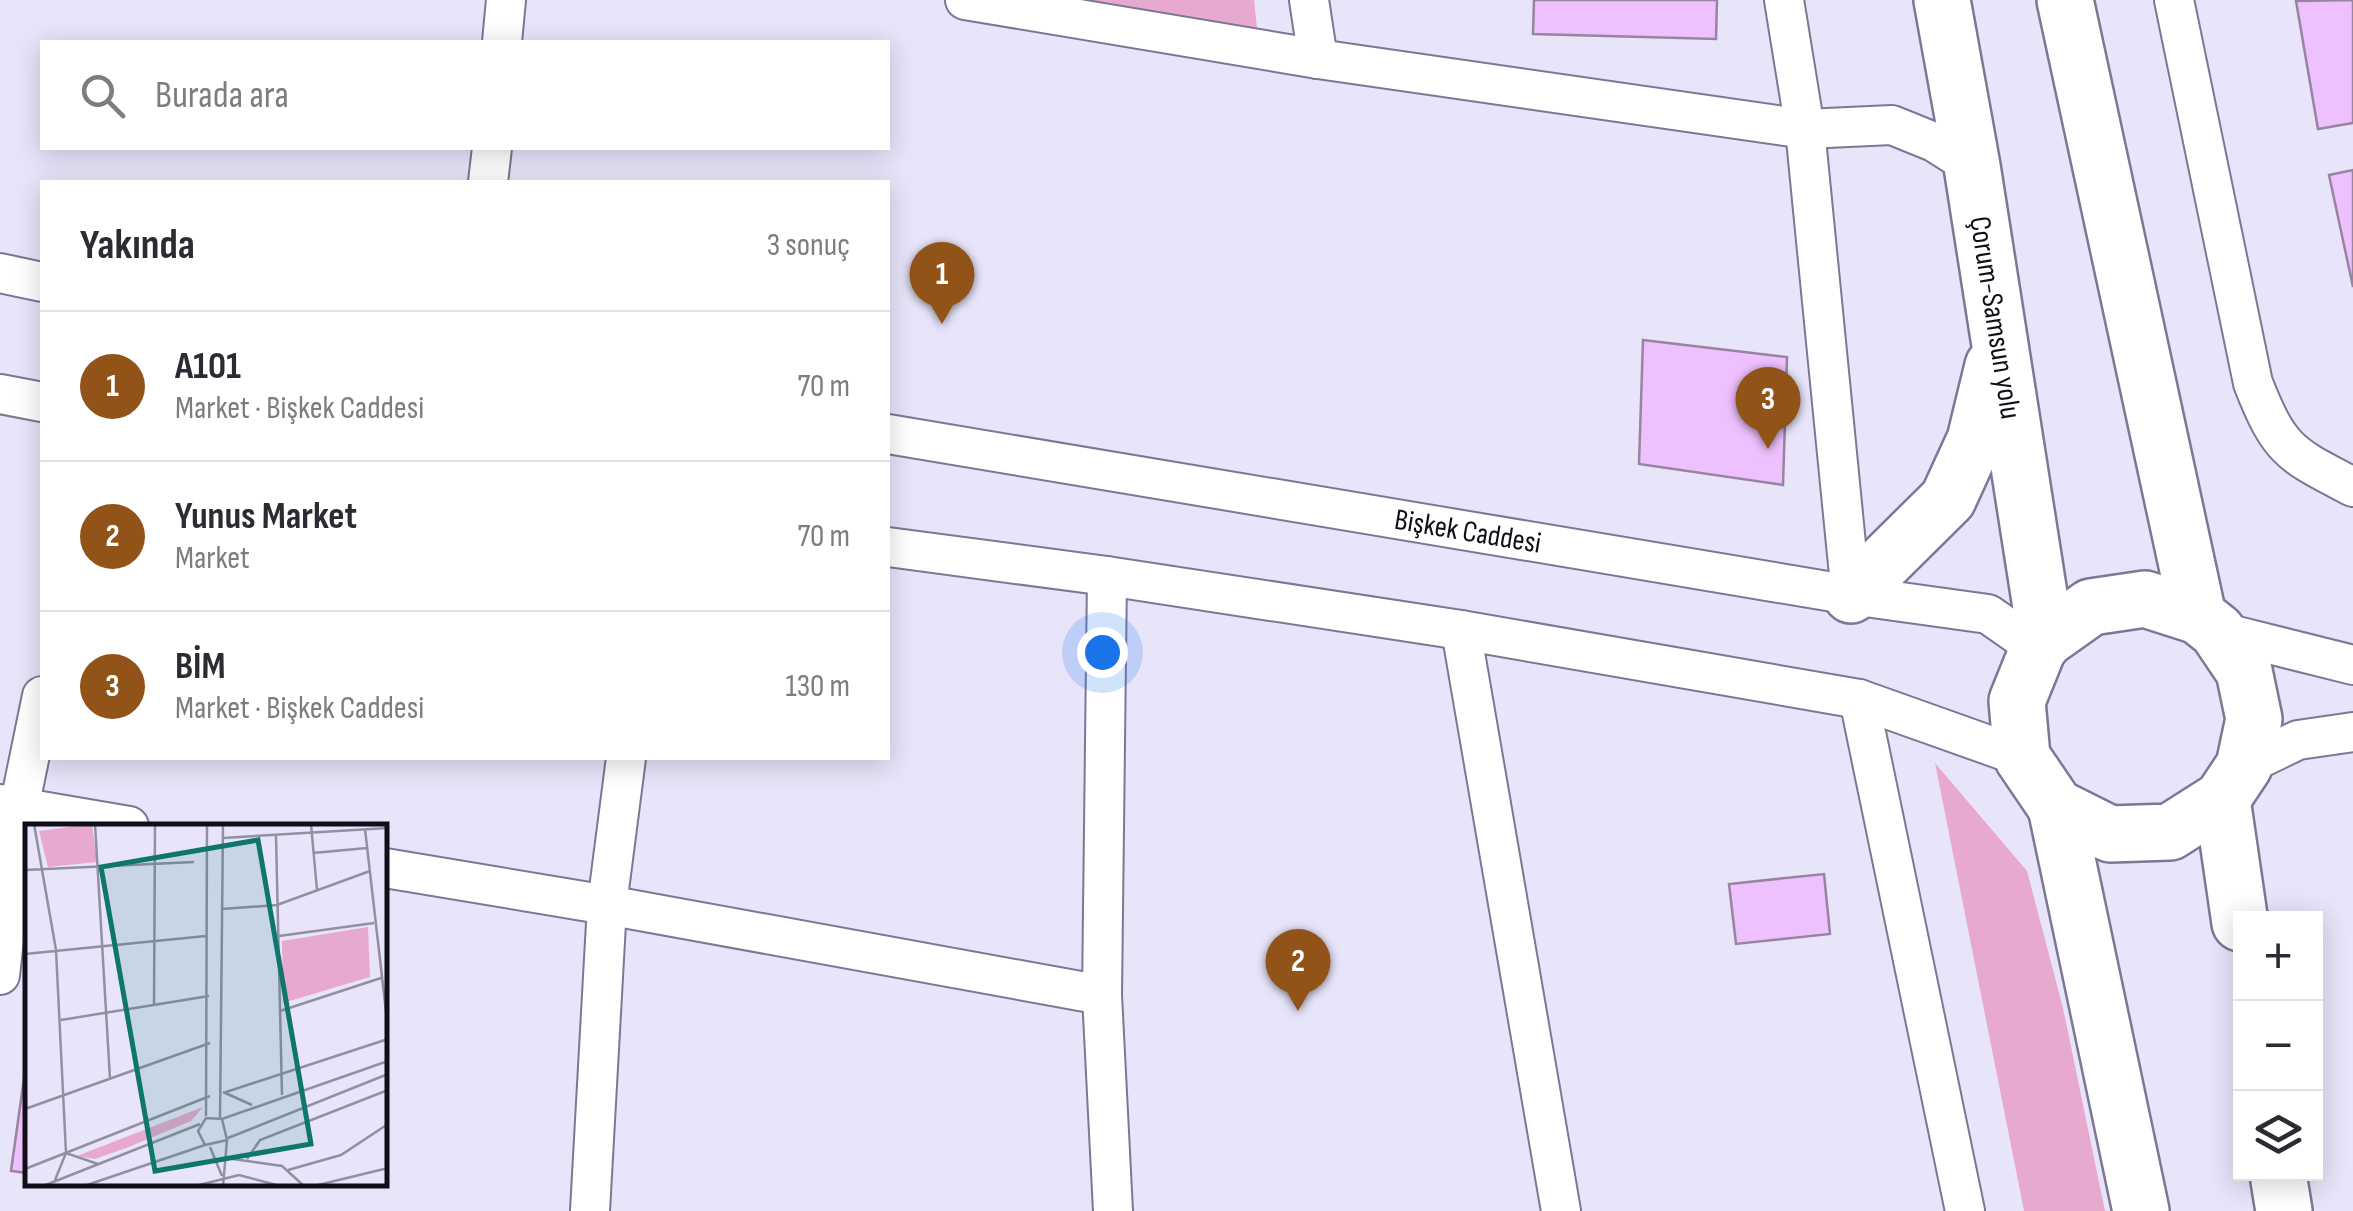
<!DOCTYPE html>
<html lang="tr">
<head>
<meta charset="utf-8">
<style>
	body { margin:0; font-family:"Sofia Sans Condensed",sans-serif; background:#f2f2f3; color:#2b2b33 }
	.controls { position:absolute; right:30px; bottom:30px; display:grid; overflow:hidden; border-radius:0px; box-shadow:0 5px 25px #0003 }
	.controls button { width:90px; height:90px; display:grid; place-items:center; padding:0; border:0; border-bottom:2px solid #e1e1e2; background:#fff; color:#2b2b33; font:50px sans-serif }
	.you { position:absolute; left:1102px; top:652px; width:35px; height:35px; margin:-25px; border:8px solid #fff; border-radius:50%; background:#1a73e8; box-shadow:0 0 0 15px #1a73e833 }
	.badge { display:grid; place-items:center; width:65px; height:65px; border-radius:50%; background:#915318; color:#fff; font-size:32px; font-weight:700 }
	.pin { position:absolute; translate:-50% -82px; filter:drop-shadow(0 2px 5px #0008) }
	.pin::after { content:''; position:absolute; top:52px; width:35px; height:30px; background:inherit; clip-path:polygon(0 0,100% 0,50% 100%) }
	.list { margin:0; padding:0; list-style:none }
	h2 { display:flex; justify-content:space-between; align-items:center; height:130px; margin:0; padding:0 40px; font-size:42px }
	h2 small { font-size:32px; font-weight:400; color:#7c7c81 }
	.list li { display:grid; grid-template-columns:65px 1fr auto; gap:30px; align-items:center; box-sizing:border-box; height:150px; padding:0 40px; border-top:2px solid #e1e1e2 }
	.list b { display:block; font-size:38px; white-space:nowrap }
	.list p { margin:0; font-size:32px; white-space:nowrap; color:#7c7c81 }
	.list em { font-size:32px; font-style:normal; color:#7c7c81 }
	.icon { flex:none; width:55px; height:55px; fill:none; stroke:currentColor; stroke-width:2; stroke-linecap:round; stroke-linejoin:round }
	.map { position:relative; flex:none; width:2353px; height:1211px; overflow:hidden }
	.search { position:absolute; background:#fff; box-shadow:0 5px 25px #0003; left:40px; top:40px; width:850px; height:110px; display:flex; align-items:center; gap:25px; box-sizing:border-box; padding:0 35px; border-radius:0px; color:#7c7c81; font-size:38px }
	.panel { position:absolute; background:#fff; box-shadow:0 5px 25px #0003; left:40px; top:180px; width:850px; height:580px; border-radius:0px }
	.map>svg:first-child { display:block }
	.green { fill:#e8a9ce }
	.building { fill:#eec0fd; stroke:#9984a0; stroke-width:2.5 }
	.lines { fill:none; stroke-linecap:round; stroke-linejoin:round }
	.minor-casing { stroke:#7c7796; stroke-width:42 }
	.highway-casing { stroke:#7c7796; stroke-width:60 }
	.minor { stroke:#fff; stroke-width:38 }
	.highway { stroke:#fff; stroke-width:55 }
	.labels { text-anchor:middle; stroke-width:8; stroke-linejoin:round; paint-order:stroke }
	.street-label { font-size:30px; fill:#100e19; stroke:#fff }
	.inset-road { fill:none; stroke:#928fa0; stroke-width:2.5 }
	.view { fill:#0f766e; fill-opacity:0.15; stroke:#0f766e; stroke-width:5 }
	.inset-edge { fill:none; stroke:#100e19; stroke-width:5 }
</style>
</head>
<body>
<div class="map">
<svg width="2353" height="1211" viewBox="0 0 2353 1211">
	<rect width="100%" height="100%" fill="#e8e5fa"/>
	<path class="green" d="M 1077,0 L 1254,0 L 1257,28 Z
		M 1935,763 L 2027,871 L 2063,1008 L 2105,1211 L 2024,1211 Z"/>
	<path class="building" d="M 1534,0 L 1717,0 L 1716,39 L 1533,34 Z
		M 2353,0 L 2353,123 L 2318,129 L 2296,1 Z
		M 2353,170 L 2353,287 L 2329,175 Z
		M 1643,340 L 1787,357 L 1783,485 L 1639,464 Z
		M 1824,874 L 1830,934 L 1736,944 L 1729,884 Z
		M 28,1050 L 28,1173 L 11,1171 Z"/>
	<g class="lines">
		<g class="minor-casing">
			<g id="minor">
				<path d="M 965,0 L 1318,59 L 1805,129 L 1892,125 L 1934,142 L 1972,166"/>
				<path d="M 1309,0 L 1318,59"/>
				<path d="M 1784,0 L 1805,129 L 1851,595"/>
				<path d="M 2174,0 L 2253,383 C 2280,452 2290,454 2353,487"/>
				<path d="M 502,42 L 506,0"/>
				<path d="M 488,182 L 492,148"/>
				<path d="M 0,273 L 42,282"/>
				<path d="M 0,394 L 42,402"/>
				<path id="s1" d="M 888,434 L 1851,595 L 1988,614 L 2038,649"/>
				<path d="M 888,547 L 1107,576 L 1461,630 L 1859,699 L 2022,757"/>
				<path d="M 1107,576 L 1102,995 L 1113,1211"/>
				<path d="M 1461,630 L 1561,1211"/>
				<path d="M 2217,631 L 2353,665"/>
				<path d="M 1859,699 L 1965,1211"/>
				<path d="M 2244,766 L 2298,740 L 2353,732"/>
				<path d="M 0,804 L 129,826"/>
				<path d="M 385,868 L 607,905 L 1102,995"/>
				<path d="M 0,975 L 19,808 L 42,696"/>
				<path d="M 590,1211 L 607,905 L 626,758"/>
			</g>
		</g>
		<g class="highway-casing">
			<g id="highway">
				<path id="s2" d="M 1942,0 L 1972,166 L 2046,639 L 2038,649 L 2017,701 L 2022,757 L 2056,807 L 2110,834 L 2170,832 L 2222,799 L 2244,766 L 2254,719 L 2244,671 L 2217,631 L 2198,616 L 2145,599 L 2091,607 L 2046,639"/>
				<path d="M 2065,0 L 2198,616"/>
				<path d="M 1851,595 L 1948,499 L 1975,440 L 1993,366"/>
				<path d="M 2222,799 L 2240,923"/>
				<path d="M 2056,807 L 2141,1211"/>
				<path d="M 2278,1174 L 2284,1211"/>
			</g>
		</g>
		<use href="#minor" class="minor"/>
		<use href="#highway" class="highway"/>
	</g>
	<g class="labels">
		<g class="street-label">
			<text dy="10" stroke="none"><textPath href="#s2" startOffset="322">Çorum-Samsun yolu</textPath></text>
			<text dy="10" stroke="none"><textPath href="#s1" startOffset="588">Bişkek Caddesi</textPath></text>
		</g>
	</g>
	<g transform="translate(25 824)">
		<rect width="362" height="362" fill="#e8e5fa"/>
		<path d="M 67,0 L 72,38 L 23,43 L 14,7 ZM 343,103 L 345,153 L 258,179 L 257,117 ZM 178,283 L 166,297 L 104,323 L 70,335 L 52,332 Z" fill="#e8a9ce"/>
		<path class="inset-road" d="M 9,0 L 31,126 L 41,329M 70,0 L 85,255M 286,0 L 292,66M 340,5 L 363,205M 251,12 L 257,271M 198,14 L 363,4M 288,29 L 342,24M 0,46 L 169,38M 196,85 L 252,81 L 345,47M 254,112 L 349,99M 0,130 L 181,112M 129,181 L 130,0M 255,187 L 356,154M 36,196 L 184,172M 0,241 L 1,284M 198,268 L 227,281M 201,268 L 363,215M 0,285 L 185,219M 181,292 L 182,0M 195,294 L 198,0M 197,295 L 202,316 L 180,321 L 173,307 L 181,294 L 197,295 L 363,237M 203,314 L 363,250M 185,323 L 197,352M 201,334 L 257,342 L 279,362M 222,335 L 235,316 L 363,266M 0,345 L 185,272M 263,346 L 316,331 L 363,300M 30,356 L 41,329 L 73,340M 18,362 L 175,300M 59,362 L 180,321M 170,362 L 214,351 L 255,362M 198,362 L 202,316M 289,362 L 363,344"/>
		<path class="view" d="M 233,16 L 286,320 L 130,347 L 76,43 Z"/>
		<rect width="362" height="362" class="inset-edge"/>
	</g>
</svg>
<div class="controls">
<button>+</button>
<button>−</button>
<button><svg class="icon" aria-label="layers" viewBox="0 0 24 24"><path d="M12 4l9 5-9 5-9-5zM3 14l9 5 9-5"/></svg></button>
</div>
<div class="you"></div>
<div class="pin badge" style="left:942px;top:324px">1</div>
<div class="pin badge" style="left:1298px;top:1011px">2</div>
<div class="pin badge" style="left:1768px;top:449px">3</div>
<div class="search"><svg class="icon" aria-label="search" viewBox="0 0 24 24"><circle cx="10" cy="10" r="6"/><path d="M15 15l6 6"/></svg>Burada ara</div>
<section class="panel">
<h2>Yakında<small>3 sonuç</small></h2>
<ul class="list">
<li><span class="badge">1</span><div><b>A101</b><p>Market · Bişkek Caddesi</p></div><em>70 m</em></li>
<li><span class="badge">2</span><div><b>Yunus Market</b><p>Market</p></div><em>70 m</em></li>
<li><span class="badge">3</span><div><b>BİM</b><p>Market · Bişkek Caddesi</p></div><em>130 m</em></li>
</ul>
</section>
</div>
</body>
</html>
